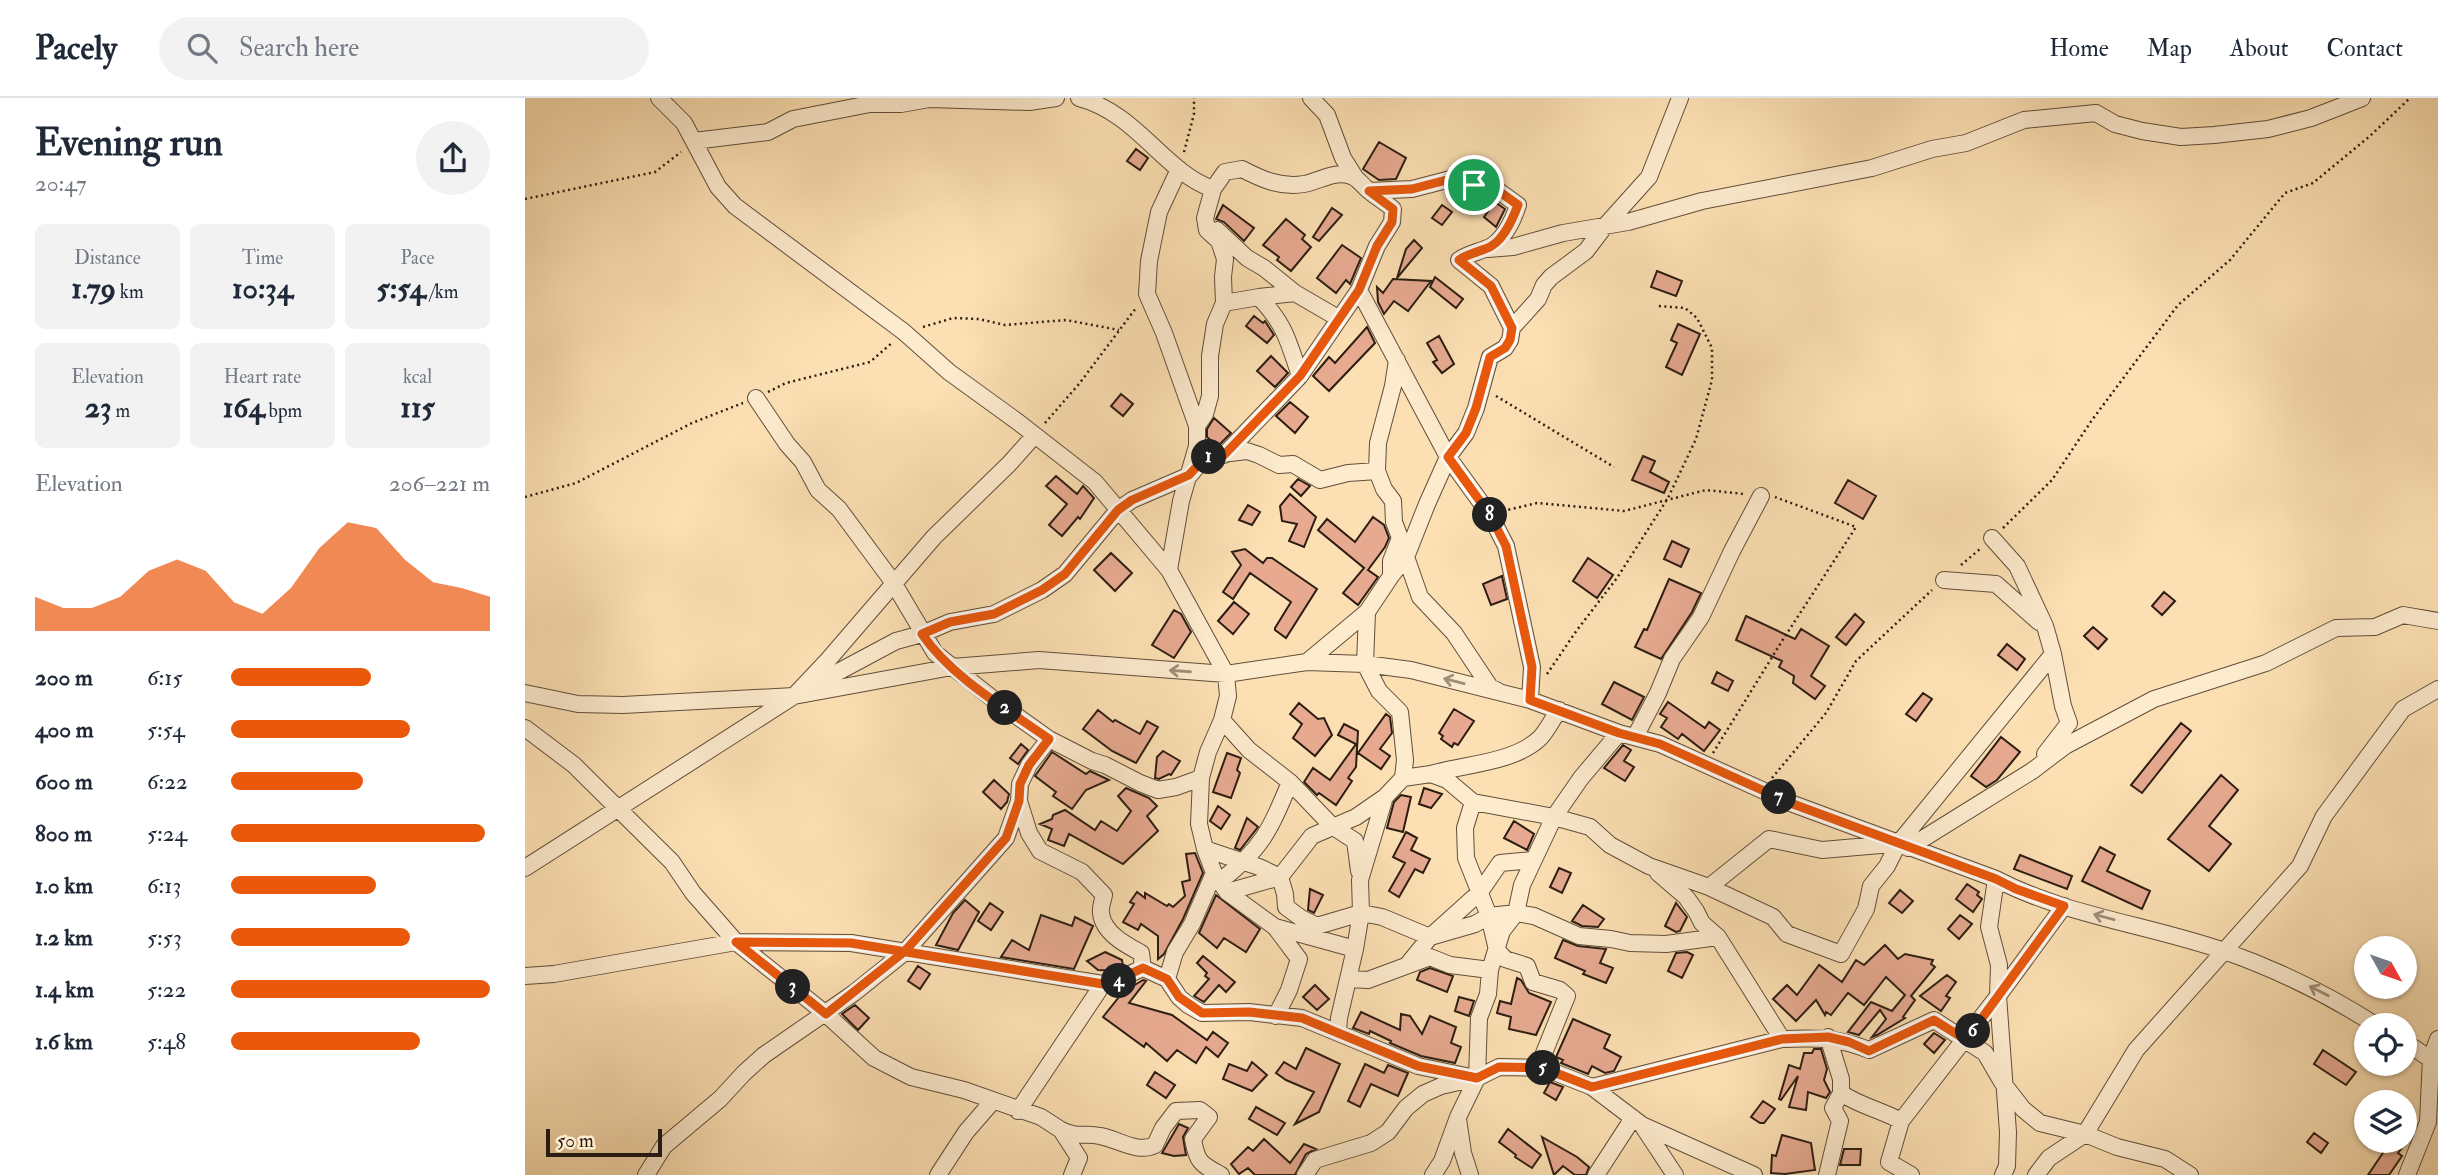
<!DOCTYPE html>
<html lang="en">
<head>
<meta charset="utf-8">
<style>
  :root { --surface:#fff; --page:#f2f2f3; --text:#1f2937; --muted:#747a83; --line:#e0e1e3; --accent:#ea580c }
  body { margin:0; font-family:"IM FELL Double Pica",serif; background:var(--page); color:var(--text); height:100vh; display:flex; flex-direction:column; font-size:26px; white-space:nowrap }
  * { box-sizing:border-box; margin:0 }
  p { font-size:23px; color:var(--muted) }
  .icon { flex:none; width:38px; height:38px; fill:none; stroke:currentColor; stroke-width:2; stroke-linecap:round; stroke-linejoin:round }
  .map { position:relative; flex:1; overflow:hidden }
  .panel { display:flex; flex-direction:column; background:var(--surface); width:525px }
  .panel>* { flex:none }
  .needle { width:46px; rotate:130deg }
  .controls { position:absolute; left:1829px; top:838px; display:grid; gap:14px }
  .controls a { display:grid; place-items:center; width:63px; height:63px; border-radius:50%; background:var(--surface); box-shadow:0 2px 5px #0004; font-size:35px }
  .scale { position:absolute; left:21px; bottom:18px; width:116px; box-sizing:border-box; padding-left:7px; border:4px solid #2c1d12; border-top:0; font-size:19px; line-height:24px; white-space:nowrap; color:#2c1d12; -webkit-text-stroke:5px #fdebce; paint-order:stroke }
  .pin { position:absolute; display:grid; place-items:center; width:60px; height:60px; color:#fff; margin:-30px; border:4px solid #fff; border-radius:50%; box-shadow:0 2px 7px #0007 }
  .km { position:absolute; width:35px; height:35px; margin:-18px; border-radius:50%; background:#222; color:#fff; font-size:19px; line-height:35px; text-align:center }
  .round { display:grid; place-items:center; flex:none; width:74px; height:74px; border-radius:37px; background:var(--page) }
  .overview { display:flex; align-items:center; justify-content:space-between; height:119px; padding:0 35px }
  h1 { font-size:38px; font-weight:700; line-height:52px }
  .metrics { display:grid; grid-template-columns:repeat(3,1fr); gap:10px; height:119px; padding:7px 35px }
  .metrics div { display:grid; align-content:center; border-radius:10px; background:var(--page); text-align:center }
  .metrics b { font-size:30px; font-weight:700 }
  .metrics small { font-size:19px; font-weight:400 }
  .metrics p { font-size:19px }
  .chart { height:196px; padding:14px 35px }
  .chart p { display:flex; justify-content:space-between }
  .chart svg { width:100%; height:126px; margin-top:7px; fill:var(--accent); opacity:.7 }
  ul { padding:0 35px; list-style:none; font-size:23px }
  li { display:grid; grid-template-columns:112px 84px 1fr; align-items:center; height:52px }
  li i { height:18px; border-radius:9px; background:var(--accent) }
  header { display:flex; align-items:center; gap:42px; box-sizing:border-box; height:98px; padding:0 35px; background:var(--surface); border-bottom:2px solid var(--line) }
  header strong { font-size:33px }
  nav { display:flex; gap:38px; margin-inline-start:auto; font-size:24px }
  .search { width:490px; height:63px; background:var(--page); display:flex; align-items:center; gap:18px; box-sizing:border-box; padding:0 24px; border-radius:38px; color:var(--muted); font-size:26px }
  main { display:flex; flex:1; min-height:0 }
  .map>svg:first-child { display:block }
  .building { fill:#e7aa91; stroke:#2c1d12; stroke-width:2 }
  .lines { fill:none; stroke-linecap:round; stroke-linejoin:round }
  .street-casing { stroke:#604e3a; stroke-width:18 }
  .path { stroke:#2c1d12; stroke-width:2.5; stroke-dasharray:2 3.5; stroke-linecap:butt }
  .street { stroke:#fdebce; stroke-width:16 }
  .oneway { stroke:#9f8e79 }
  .route-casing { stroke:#fff; stroke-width:14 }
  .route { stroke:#ea580c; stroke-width:9 }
</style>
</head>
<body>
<header>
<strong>Pacely</strong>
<div class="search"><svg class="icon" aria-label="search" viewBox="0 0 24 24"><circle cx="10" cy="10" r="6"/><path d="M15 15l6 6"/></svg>Search here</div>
<nav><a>Home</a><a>Map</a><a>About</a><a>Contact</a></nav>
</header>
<main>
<section class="panel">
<div class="overview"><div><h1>Evening run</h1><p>20:47</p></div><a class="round"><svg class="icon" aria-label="share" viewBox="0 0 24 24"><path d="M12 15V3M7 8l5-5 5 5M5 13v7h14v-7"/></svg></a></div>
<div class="metrics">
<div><p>Distance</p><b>1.79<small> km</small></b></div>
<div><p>Time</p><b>10:34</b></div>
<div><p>Pace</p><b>5:54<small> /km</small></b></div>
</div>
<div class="metrics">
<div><p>Elevation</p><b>23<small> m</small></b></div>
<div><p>Heart rate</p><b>164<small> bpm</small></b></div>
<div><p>kcal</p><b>115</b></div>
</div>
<div class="chart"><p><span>Elevation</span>206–221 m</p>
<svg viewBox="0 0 160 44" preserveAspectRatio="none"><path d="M0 44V32L10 36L20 36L30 32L40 23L50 19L60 23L70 34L80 38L90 29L100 15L110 6L120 8L130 19L140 27L150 29L160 32V44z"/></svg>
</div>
<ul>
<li><b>200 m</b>6:15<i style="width:54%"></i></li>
<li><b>400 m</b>5:54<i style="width:69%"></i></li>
<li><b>600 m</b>6:22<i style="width:51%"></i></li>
<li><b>800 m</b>5:24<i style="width:98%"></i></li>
<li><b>1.0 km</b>6:13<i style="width:56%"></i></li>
<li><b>1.2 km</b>5:53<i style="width:69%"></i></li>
<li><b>1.4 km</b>5:22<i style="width:100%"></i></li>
<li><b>1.6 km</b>5:48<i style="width:73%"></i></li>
</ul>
</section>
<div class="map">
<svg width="1913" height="1077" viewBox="0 0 1913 1077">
  <rect width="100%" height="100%" fill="#fce0b3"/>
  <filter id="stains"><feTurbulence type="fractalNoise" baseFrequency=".00286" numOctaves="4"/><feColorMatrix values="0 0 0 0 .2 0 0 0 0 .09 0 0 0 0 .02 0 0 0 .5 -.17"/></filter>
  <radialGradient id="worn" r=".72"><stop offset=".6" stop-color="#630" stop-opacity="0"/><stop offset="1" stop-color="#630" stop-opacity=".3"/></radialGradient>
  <path class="building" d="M854 44 881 60 871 81 854 82 838 71Z
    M611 51 623 60 615 72 602 63Z
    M970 104 980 111 971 129 959 119Z
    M698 107 729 130 719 143 699 124 691 121Z
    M917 107 927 114 917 127 907 120Z
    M807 110 817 117 794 143 788 139Z
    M761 121 780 137 777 141 786 149 766 173 752 162 754 159 738 147Z
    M889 142 897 150 872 180 881 151Z
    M817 147 836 160 825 186 821 182 811 195 792 180Z
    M1132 173 1157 183 1151 198 1126 189Z
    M910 179 938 201 931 210 905 189Z
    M868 181 906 183 883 213 869 203 859 216 853 204 852 189 858 195Z
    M729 218 738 225 740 223 749 237 742 245 721 228Z
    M1153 226 1175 236 1157 277 1141 269 1152 245 1146 242Z
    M842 229 850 245 804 293 788 278 804 259 810 265Z
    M914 238 929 266 917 275 908 264 912 262 902 245Z
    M746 258 763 275 750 289 732 273Z
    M596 296 608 306 598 318 586 308Z
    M765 304 783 319 770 335 751 318Z
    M689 320 706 335 695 346H690L682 339V331Z
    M1118 358 1130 363 1125 374 1144 384 1139 395 1107 382Z
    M531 378 552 396 558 388 569 400 555 421 553 419 537 438 524 427 542 406 521 388Z
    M773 381 785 388 776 398 766 389Z
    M1323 382 1351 398 1338 421 1310 405Z
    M765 396 791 419 779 449 764 443 772 426 757 423 755 408Z
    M723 407 735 414 727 427 714 422Z
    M848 419 859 427 864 440 860 449 843 472 853 479 833 507 818 495 839 470 793 432 802 421 830 444Z
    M1147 443 1164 451 1156 469 1139 461Z
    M720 451 738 465 742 460H747L792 491 761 540 750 532V530L766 504 725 475 708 501 698 494 716 467 707 454Z
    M586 455 607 475 590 493 569 472Z
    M1063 460 1088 477 1072 500 1048 483Z
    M977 478 982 501 966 507 958 486Z
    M1144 481 1176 495 1167 514 1136 561 1110 549 1119 531 1122 532Z
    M1639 494 1650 503 1637 517 1627 508Z
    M709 504 724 516 708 536 693 523Z
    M649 512 656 516 666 534 649 560 627 547Z
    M1330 516 1339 524 1321 547 1311 539Z
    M1221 518 1270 541 1276 531 1304 548 1286 578 1300 588 1290 601 1268 585 1269 578 1254 569 1257 563 1211 542Z
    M1568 529 1582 541 1573 551 1559 538Z
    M1482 546 1500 561 1492 572 1473 557Z
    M1192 574 1208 583 1203 593 1187 585Z
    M1089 584 1119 599 1107 622 1077 606Z
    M1398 595 1407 601 1391 623 1381 616Z
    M1143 604 1180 630 1184 624 1195 632 1179 653 1157 636 1153 641 1136 629 1142 620 1135 616Z
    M774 605 793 621 799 620 807 637 790 658 768 640 777 626 765 616Z
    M929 611 949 623 933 647 929 645 927 649 916 641 918 638 914 635Z
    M573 612 588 624 590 622 615 636 622 623 633 629 611 665 587 653 558 631Z
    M861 616 865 619 867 635 855 651 865 658 856 671 833 655Z
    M1656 625 1666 633 1617 695 1606 687Z
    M819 626 833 633 831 669 823 680 827 683 811 707 794 695 792 697 779 684 788 670 805 682 831 646 813 637Z
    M1476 639 1495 654 1472 682 1461 689 1446 678Z
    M496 646 503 652 493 666 485 660Z
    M1098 647 1106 652 1099 663 1109 669 1100 683 1079 670Z
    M638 653 655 663 646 677 644 676 634 681 630 680 632 659Z
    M527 654 561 676 565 673 584 682 561 692 547 711 528 698 531 694 510 678Z
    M702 655 716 660 712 672 715 675 706 700 688 694Z
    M1696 677 1713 692 1684 728 1706 746 1684 773 1643 741Z
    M469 682 484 696 482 704 476 711 458 694Z
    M601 690 624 700 632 708 622 718 633 733 598 766 544 736 539 748 523 742 527 731 515 726 527 721 528 717 540 712 570 732 576 723 592 733 606 713 593 698Z
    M899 690 917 696 906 710 894 706Z
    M876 697 886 699 878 734 862 730 869 704Z
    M693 708 705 717 696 731 685 723Z
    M722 720 733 729 715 752 710 750Z
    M989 723 1009 736 1002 752 979 740Z
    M881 734 892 740 886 752 905 761 898 775 890 771 874 799 864 793 880 765 868 759Z
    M1575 749 1590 757 1582 773 1625 793 1617 811 1557 783Z
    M670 755 678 775 658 821 639 856 633 861V838L616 826 613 832 598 824 609 806 605 804 612 794 620 800V795L642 808 644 806 648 809 660 798 657 784 665 782 661 756Z
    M1495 757 1547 778 1542 791 1489 771Z
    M1034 770 1046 775 1037 795 1025 789Z
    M1442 786 1454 794 1452 797 1457 801 1448 814 1431 801Z
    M785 791 798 797 789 815 783 812Z
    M1375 792 1388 803 1377 815 1364 805Z
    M691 797 735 831 721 854 699 840 692 850 674 835Z
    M440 802 454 814 433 852 411 847 428 815Z
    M465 805 478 814 466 832 453 823Z
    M1151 805 1162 819 1155 833 1151 834 1140 828Z
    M1058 807 1079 821 1073 829 1057 828 1047 823Z
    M516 817 547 828 550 819 568 828 549 871 476 859 487 842 504 852Z
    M1435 817 1447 826 1434 841 1423 831Z
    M1038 842 1053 848 1081 851 1075 865 1088 870 1081 885 1058 876 1060 873 1030 860Z
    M1360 847 1373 861 1380 856 1408 862 1406 866 1410 869 1386 898 1390 902 1378 919 1380 920 1352 937 1347 939 1361 921 1355 912 1334 937 1323 934 1346 904 1367 913 1380 897 1361 879 1339 907 1323 895 1306 917 1301 914 1300 917 1291 902 1271 923 1248 901 1262 887 1272 897 1294 867 1317 884 1331 862 1339 867Z
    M580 854 597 862 598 869 594 873 573 872 562 863Z
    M1162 854 1168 857 1157 880 1143 873 1151 855Z
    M678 858 710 884 701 894 694 887 679 904 669 898 684 881 680 878 682 875 672 865Z
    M393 868 405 876 395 891 383 883Z
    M905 870 928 878 922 894 892 882 895 874Z
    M1422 877 1431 884 1421 898 1425 900 1416 913 1395 898Z
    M992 880 996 882 1004 895 1026 904 1011 937 984 931 986 919 972 915 975 903 986 906Z
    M618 882 621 883 604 905 647 917 682 942 688 934 703 945 693 959 681 949 671 965 652 952 642 963 621 945 619 949 578 919 598 894Z
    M790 887 804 901 792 912 778 899Z
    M934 899 949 903 944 918 930 913Z
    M330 907 344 920 333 932 317 916Z
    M836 914 875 932 876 916 885 918 897 936 905 918 931 929 926 945 936 949 930 965 896 958 865 945 866 943 845 933 844 936 828 930Z
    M1048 921 1085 937 1079 950 1096 959 1089 973 1080 975 1067 968 1063 976 1036 965 1038 962 1031 959Z
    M1409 935 1420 942 1409 955 1399 946Z
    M781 950 815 966 794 1014 770 1026 789 994 761 982 751 975 759 964 771 971Z
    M1289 951H1296L1302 971 1299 982 1305 994 1301 1000 1283 994 1281 1012 1264 1009 1273 978 1256 1002 1254 1001 1264 967 1275 971 1279 955H1287Z
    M1798 952 1831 974 1821 987 1789 966Z
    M727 964 742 977 727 993 698 981 704 966 722 973Z
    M840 966 859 975 863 967 883 975 873 998 846 986 835 1009 823 1003Z
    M630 974 650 987 641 1000 622 987Z
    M1025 984 1038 989 1031 1002 1019 995Z
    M1238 1003 1250 1011 1239 1025H1235L1226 1019Z
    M731 1009 760 1025 752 1037 724 1021Z
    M654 1026 663 1030 658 1039 661 1057 649 1058 637 1055Z
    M983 1031 1016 1057 1007 1070 990 1059 991 1057 974 1044Z
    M1789 1035 1803 1045 1796 1055 1782 1044Z
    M1257 1037 1286 1045 1290 1072 1260 1076 1246 1075 1247 1057 1251 1058Z
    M1017 1039 1052 1059 1064 1069 1061 1077H1050L1038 1068 1029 1077Z
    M739 1041 765 1065 779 1046 791 1051 781 1056 770 1077H730L723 1070 714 1076 706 1066 723 1049 728 1053Z
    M1866 1043H1882L1873 1055 1877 1058 1864 1077H1843Z
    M1319 1051H1336L1335 1067H1315Z"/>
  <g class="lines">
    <g class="street-casing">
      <path id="street" d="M134 0 159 25 193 89 210 108 379 234 424 274 493 324 570 384 644 472 701 576 703 598 697 622 683 654 676 680 674 726 680 751 689 775 702 794 750 829 830 851
        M554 0C612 15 639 74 688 91L700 74 717 71C736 81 756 90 779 86 795 83 809 72 826 78 833 80 837 87 843 92 851 99 860 104 868 111L867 124 852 148 834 192 775 278 699 357
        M786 0 802 17 818 60 830 79
        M169 43 243 34 268 21 345 6H376L404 1 504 4 531 0
        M692 132 722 160 739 170 770 195
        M963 151 988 149 1038 135 1103 124 1177 103 1347 70 1407 51 1441 45 1499 22 1571 15 1590 26 1617 33 1656 39 1689 37 1743 31 1786 20 1837 0
        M834 192 923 359 965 417 981 448 1007 569 1005 602
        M734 199 770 195 813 220
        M699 205 734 199C761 228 763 243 775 278
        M987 230 1013 201 1019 187 1026 179 1061 153 1080 128 1124 79 1155 0
        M231 300 262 346 278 364 293 392 314 411 368 484 410 555 472 604 524 641
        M672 328 680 316 685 298V258L690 226 699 205 698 179 700 161 694 143 682 132 680 120 688 91
        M1467 440 1492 468 1520 528 1528 556 1538 608 1544 625 1520 656
        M881 459 895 499 929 535 965 589 973 593
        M644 472 656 403 672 348V328L639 235 622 196 624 163 634 114 654 71
        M866 478V463L875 440 869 424 868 403 859 391 852 373 853 345 868 288 872 262
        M1419 482 1471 486 1514 524
        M782 564 842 514 866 478 881 459 902 406 923 359 941 335 951 310 965 259 980 250 985 242 987 230 966 188 934 162C943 156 950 155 960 151 977 146 988 123 993 107L968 89 949 87 937 78 887 91 844 93
        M283 590 371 543 397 536 425 524 469 516 517 492 540 476 593 412 607 402 665 377 676 364 688 357 722 353 734 357 754 367 768 366 795 382 823 375 852 373
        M0 595 53 606 98 607 269 598 427 569 514 562 701 576 782 564 840 566 886 572 1005 602 1094 635 1135 646 1268 706 1471 781C1542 818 1624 827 1699 853 1753 872 1804 897 1852 928
        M697 622 724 652 765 684 807 728 830 743 834 773
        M0 630 49 667 147 764 168 795 211 844 301 916 349 960 386 979 439 992 516 1019 536 1032 554 1060 547 1077
        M1110 639 1133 595 1147 561 1176 519 1207 453 1236 398
        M906 676C940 666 989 665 1015 640 1022 633 1028 620 1034 612
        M878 680 906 676 922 682 948 704 1029 719 1065 729 1085 747 1124 768 1184 789 1248 819 1262 836 1316 856 1341 811 1346 788 1362 768 1373 746 1528 556
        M494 703 504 735 515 753 557 774 579 797C578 802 575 810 576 815 578 835 601 847 616 855L618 870
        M948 704 940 730 941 760 964 818 972 852 980 861 1002 868 1008 884 1035 892 1042 898 1013 970
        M1383 750 1507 673 1540 648 1629 601 1741 565 1811 530 1850 529 1878 517 1913 523
        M680 751 734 769 755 779 760 796 761 809 776 820 792 828 836 815 857 819 905 839 950 826 964 818 991 815 1009 818 1054 838 1086 841 1105 845 1141 846 1193 839
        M0 770 269 598 303 562 409 439 484 366 509 338
        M1133 775 1161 799 1171 813 1177 825 1193 839 1257 941C1291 940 1312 939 1344 952L1409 922 1460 955 1477 984 1498 1011 1515 1025 1560 1036 1592 1049 1640 1061 1665 1077
        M695 783C737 751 745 732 765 684
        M1184 789 1244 741 1297 752 1367 746
        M702 794 755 779 787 738 831 719 860 699
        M750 829 774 861 764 892 751 918
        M883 866 905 839 955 794 975 765 1008 762
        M0 878 29 876 211 844 326 845 578 886 599 883 607 875 618 870 642 881 650 854 667 826 689 775
        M642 881 654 899 663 907 677 915 724 914 777 920 893 968 946 979
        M823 881 843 882 905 859 925 867 965 872
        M813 935 814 920 830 851 836 815 835 782 860 699 878 680 880 662 875 614 854 593 840 566 842 514
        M1303 939 1316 981V995C1335 1008 1356 1012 1376 1023
        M1880 944 1913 966
        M1067 989 1257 941
        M493 1013 578 886
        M933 1021 938 1055 945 1077
        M1117 1027 1229 1077
        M536 1032C555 1041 558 1034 575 1038 593 1041 612 1056 630 1047L638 1030 651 1013 675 1012 684 1019 668 1041C672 1065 676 1066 696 1077
        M121 1077 139 1048 195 1001 219 975 239 957 329 895 380 854 481 740 494 703 495 686 504 667 524 641 567 663 580 667 615 685 633 692 651 689 676 680
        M413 1077 441 1034 467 1004
        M780 1077 790 1062 846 1045 863 1034 881 1010 898 996 916 988 952 980 974 969 1019 970 1067 989 1117 1027 1150 1077
        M908 1077 917 1063 933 1019 952 980 954 920 963 896 965 872 977 833 991 815 997 787 1029 719 1056 680 1094 635
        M1071 1077 1108 1020
        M1302 1077 1315 1023 1308 1010 1316 995
        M1386 1077 1364 1064 1376 1023 1473 898 1474 867 1464 829 1471 781
        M1478 1077 1482 1068 1483 1034 1473 898 1539 808
        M1511 1077 1524 1060 1560 1036 1611 952 1775 768 1799 718 1878 611 1913 591
        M1882 1077 1903 1024 1906 960 1913 941"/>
    </g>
    <path class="path" d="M659 54 669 16V0
      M0 101 130 74 156 54
      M398 229 428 220 454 221 480 227 541 222 594 232
      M243 294 261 285 345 264 368 244
      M971 298 1089 369
      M520 325 554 286 611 210
      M0 399 51 385 167 325 218 305
      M978 413 1012 405 1099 413 1181 392 1219 396
      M1478 430 1527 382 1567 322 1653 207 1705 162 1760 95 1788 85 1845 38 1885 0
      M1436 467 1455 451
      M1022 576 1052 532 1092 480 1143 400 1171 341 1187 282V250L1172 220 1160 210 1133 208
      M1188 655 1257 543 1331 429 1250 399
      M1247 680 1301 615 1331 563 1407 492"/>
    <use href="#street" class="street"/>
  </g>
  <defs><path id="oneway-shaft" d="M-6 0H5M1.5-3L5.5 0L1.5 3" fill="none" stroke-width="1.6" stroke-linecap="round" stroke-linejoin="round" transform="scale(1.75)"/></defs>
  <g class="oneway">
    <use href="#oneway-shaft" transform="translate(655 573) rotate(-176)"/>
    <use href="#oneway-shaft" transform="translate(929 583) rotate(-166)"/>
    <use href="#oneway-shaft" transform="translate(1579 819) rotate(-165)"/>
    <use href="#oneway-shaft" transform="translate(1794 893) rotate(-153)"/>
  </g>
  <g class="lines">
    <g class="route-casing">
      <path id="route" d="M949 87 937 78 887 91 844 93 868 111 867 124 852 148 834 192 775 278 699 357 688 358 676 364 664 377 607 402 593 412 540 476 517 492 469 516 425 524 397 536C426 579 482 611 524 641L504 667 495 686 494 703 481 740 380 853 301 916 211 844 326 845 578 886 599 883 607 875 618 870 642 881 654 899 677 915 724 914 777 920 893 968 952 980 974 969 1018 970 1067 989 1257 941 1303 939 1324 944 1344 953 1409 922 1441 942 1539 808 1491 791 1471 781 1268 706 1135 646 1094 635 1005 602 1007 569 981 448 965 417 923 359 941 335 951 310 965 259 980 250 985 242 987 230 966 188 934 162C943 156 950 155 960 151 977 146 987 123 993 107L968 89 949 87"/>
    </g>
    <use href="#route" class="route"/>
  </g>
  <rect width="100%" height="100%" filter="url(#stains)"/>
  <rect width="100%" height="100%" fill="url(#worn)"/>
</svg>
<div class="controls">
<a><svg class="needle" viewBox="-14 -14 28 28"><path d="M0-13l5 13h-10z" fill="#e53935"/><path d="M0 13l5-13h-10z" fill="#747a83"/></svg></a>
<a><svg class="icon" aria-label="locate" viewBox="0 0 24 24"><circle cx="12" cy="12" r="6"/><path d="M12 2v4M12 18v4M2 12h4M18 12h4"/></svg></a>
<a><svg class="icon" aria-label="layers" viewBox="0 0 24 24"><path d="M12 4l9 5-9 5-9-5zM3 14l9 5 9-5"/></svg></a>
</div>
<div class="scale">50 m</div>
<div class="pin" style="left:949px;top:87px;background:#1e9e55"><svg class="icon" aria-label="arrive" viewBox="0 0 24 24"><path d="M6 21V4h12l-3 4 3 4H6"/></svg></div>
<b class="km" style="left:684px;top:359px">1</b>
<b class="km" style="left:480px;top:610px">2</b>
<b class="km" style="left:268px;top:889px">3</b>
<b class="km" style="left:594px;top:883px">4</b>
<b class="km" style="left:1018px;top:970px">5</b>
<b class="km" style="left:1448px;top:933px">6</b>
<b class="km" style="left:1254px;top:699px">7</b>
<b class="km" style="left:965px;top:417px">8</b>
</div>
</main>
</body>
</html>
